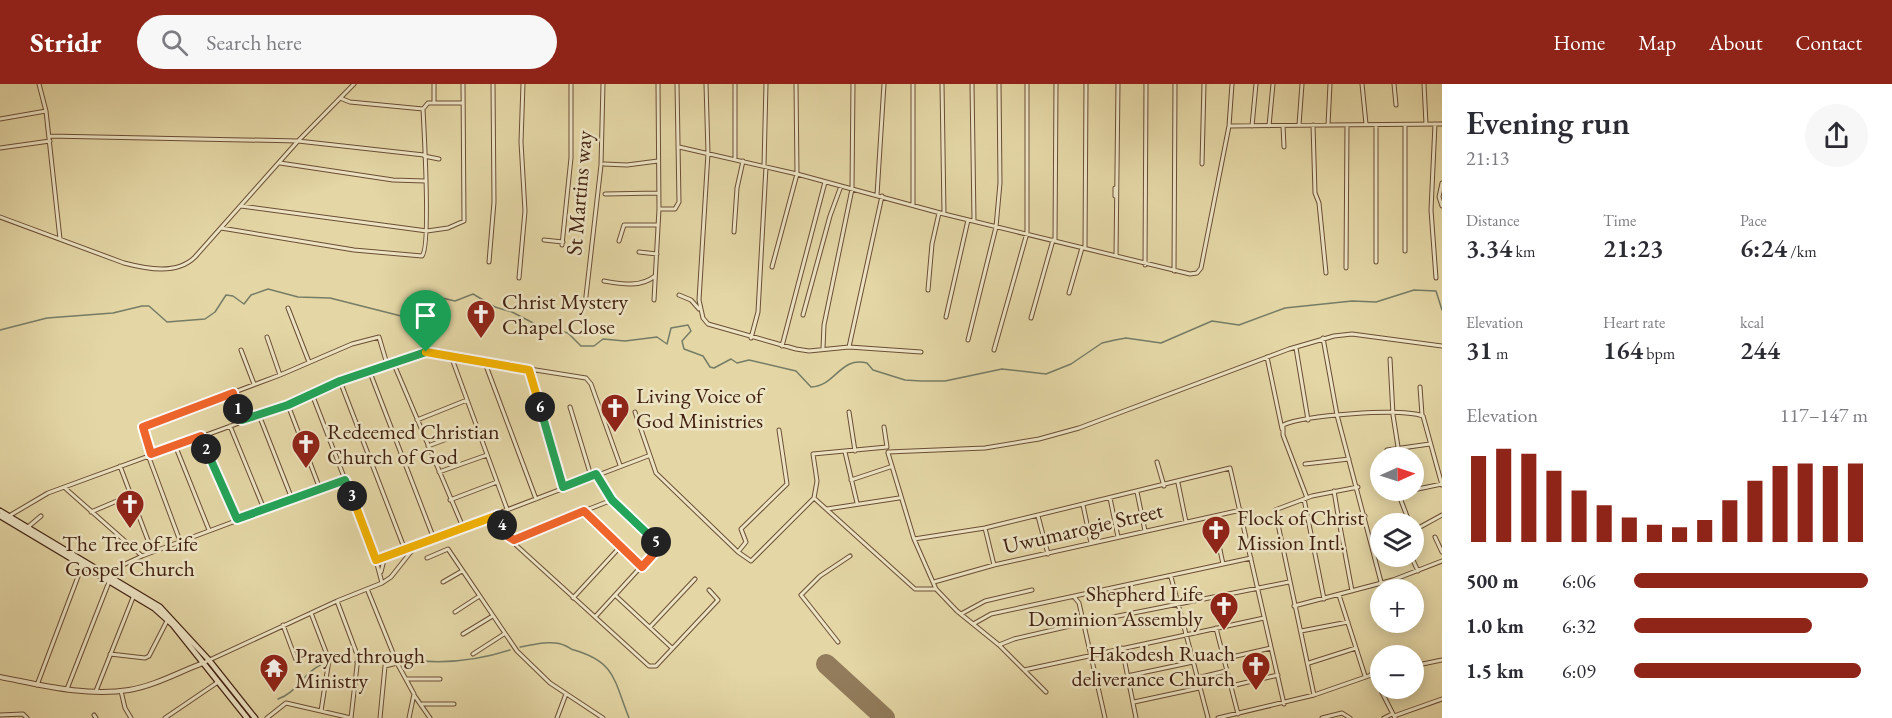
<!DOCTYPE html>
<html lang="en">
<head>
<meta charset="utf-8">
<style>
  :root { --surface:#fff; --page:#f7f7f7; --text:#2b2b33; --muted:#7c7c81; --accent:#8f2418 }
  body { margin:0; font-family:"EB Garamond",serif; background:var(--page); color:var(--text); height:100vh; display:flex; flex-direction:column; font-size:22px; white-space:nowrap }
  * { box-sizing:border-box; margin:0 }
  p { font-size:20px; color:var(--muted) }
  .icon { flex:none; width:33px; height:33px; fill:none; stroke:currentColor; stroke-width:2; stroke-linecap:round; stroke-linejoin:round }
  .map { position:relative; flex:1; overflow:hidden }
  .details { display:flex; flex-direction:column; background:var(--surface); width:450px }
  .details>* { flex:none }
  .needle { width:39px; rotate:87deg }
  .tools { position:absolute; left:1370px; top:363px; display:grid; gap:12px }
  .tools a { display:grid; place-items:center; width:54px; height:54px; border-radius:50%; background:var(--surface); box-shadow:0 3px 15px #0003; font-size:30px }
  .pin { position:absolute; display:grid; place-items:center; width:51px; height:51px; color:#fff; margin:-62px -26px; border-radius:50% 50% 50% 0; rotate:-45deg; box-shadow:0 0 6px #0007 }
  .pin .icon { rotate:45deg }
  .km { position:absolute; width:30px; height:30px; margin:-15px; border-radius:50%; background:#222; color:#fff; font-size:16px; line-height:30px; text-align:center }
  .round { display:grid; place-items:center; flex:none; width:63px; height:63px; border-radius:32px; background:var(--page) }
  .head { display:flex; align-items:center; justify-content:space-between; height:102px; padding:0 24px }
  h1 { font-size:33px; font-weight:600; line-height:45px }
  .figures { display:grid; grid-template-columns:repeat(3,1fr); gap:9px; height:102px; padding:6px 24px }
  .figures div { display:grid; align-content:center }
  .figures b { font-size:26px; font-weight:600 }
  .figures small { font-size:16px; font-weight:400 }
  .figures p { font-size:16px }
  .chart { height:168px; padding:12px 24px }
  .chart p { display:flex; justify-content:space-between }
  .chart svg { width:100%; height:108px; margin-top:6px; stroke:var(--accent); stroke-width:6 }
  ul { padding:0 24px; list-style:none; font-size:20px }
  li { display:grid; grid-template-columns:96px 72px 1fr; align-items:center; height:45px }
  li i { height:15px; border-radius:8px; background:var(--accent) }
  header { display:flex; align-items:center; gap:36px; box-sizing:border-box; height:84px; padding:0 30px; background:var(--accent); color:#fff }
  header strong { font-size:28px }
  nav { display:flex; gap:33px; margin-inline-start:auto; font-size:21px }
  .search { width:420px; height:54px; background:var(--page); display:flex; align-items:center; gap:15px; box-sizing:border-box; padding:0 21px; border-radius:33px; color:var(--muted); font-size:22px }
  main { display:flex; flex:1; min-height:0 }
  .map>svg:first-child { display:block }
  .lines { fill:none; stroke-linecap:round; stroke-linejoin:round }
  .stream { stroke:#757d67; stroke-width:1.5 }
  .runway { stroke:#927c5b; stroke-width:20 }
  .minor-casing { stroke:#6a4e36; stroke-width:5 }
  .tertiary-casing { stroke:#6a4e36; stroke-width:6 }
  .secondary-casing { stroke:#412111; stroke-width:7 }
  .minor { stroke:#ede4c4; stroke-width:3 }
  .tertiary { stroke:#ede4c4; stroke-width:4 }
  .secondary { stroke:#ede4c4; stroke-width:4.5 }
  .split-1-casing { stroke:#fff; stroke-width:12 }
  .split-2-casing { stroke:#fff; stroke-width:12 }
  .split-3-casing { stroke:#fff; stroke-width:12 }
  .split-4-casing { stroke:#fff; stroke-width:12 }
  .split-5-casing { stroke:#fff; stroke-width:12 }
  .split-6-casing { stroke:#fff; stroke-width:12 }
  .split-7-casing { stroke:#fff; stroke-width:12 }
  .split-1 { stroke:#22a559; stroke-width:8 }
  .split-2 { stroke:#f0652b; stroke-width:8 }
  .split-3 { stroke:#22a559; stroke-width:8 }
  .split-4 { stroke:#f5b400; stroke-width:8 }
  .split-5 { stroke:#f0652b; stroke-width:8 }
  .split-6 { stroke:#22a559; stroke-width:8 }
  .split-7 { stroke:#f5b400; stroke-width:8 }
  .labels { text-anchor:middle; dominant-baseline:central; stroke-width:5; stroke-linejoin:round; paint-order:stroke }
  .street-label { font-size:22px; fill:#412111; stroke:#ede4c4 }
  .poi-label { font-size:22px; fill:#412111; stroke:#ede4c4; text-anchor:start }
</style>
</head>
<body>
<header>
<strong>Stridr</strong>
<div class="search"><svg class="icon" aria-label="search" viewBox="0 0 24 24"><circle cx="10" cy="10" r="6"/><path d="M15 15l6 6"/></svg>Search here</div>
<nav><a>Home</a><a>Map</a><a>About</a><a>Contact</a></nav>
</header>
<main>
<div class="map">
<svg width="1442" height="634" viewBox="0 0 1442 634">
  <rect width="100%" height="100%" fill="#e4d6a5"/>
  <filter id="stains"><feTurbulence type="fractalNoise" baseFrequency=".00333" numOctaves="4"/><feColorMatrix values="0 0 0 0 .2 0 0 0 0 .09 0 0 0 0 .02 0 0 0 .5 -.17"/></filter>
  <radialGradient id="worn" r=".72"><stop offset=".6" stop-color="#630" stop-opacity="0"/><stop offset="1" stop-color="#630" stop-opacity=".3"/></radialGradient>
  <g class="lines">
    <path class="stream" d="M0 246 47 234 113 229 142 222H149L167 238 205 235 215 228 226 211 233 212 244 220 251 211 268 205 298 213 330 214 405 233H411L417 226 429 231 435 229 438 218 442 214 455 217 473 210 495 223 512 228 539 242 568 249 581 262H594L603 255 625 257 657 253 667 260 671 244 688 241 691 247 682 257 684 265 703 272 710 283 714 284 731 275 737 279 749 276 796 287 811 303C836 302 840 272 867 279L873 286 905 296 921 297H945L1002 285 1046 290 1071 280 1102 259 1115 256 1126 254 1161 259 1212 237 1239 241 1285 224 1352 217 1376 218 1414 206 1436 207 1442 226
      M520 563C533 561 553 555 566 562 569 563 571 566 574 566 616 578 614 597 629 634
      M398 574C436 581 473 578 510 566
      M331 578H355
      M359 578 391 573
      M278 615C299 608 305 584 327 579"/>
    <path class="runway" d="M826 580 885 634"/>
    <g class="minor-casing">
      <path id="minor" d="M39 0 46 27 60 155
        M434 0V19
        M706 0 708 69 699 216 703 234 708 240 796 265 809 267 849 263 921 268
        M942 0 944 130
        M972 0 974 137
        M1362 0 1366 40
        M1394 0 1396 21
        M1424 0 1426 40
        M340 14 350 18 423 25
        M0 35 46 27
        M1435 40 1431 126 1436 194
        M1299 41 1302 0
        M1313 41 1315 109 1319 119 1326 189
        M1328 41 1330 0
        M1229 42 1442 40
        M1252 42 1256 0
        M1269 42 1273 0
        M1283 42 1284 63
        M1376 42V178
        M49 52 298 57 424 71
        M679 63 797 90 944 130 1190 190 1197 189 1201 184 1229 42 1232 0
        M0 64 50 57
        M424 72 439 75
        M735 75V0
        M280 79 393 96 425 97
        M604 80 627 81 658 77
        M1202 80 1204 0
        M764 82 766 0
        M1442 99 1439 113 1442 122
        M605 110 659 109
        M877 111 884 0
        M1115 112V104
        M913 121V0
        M241 122 427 147 448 144 464 137 463 0
        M659 125H675L679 118 677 0
        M0 133 124 179C147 185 177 191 195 173L298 57 354 0
        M221 144 354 166 422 172C431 163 424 46 423 25L428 19H463
        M734 148 737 104 743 77
        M544 156 563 158
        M619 157 624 141H658
        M1055 157 1056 0
        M562 161 571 74V0
        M1085 164 1086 0
        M1405 167V42
        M639 168 657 170
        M1116 172 1118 0
        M489 178 494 118 493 0
        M1145 181 1146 0
        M772 183 797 90 796 0
        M1346 184 1347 41
        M1174 187 1175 0
        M519 194 525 127 521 58 523 0
        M604 197C621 200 640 204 655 192
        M928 206 932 160 939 129
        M1069 209 1082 164
        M679 211 691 216 699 225
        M654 216 659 125 658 0
        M585 221 601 81 603 0
        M288 224 309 278
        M803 231 830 132 841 102
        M946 233 968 136
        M1031 234 1053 156
        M267 253 280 291
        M751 254 758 228 766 83
        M1323 254 1337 331 1381 498
        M968 256 996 143 1000 99 999 0
        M782 262 825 98
        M849 263 882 112
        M823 264 824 241 852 105 853 0
        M1296 264 1308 336
        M241 266 254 300
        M994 266 1027 149V0
        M451 272 507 425
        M1267 273 1282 345
        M1390 275 1393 331 1398 363
        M393 278 463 443
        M485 279 536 415
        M369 286 434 455
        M529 286 563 402
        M340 297 405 466
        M1420 303 1422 331
        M233 309 242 336
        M312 310 376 476 382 499
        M288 321 320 405
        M570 323 591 392
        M635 328 656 389 738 468 751 477 814 414 817 397 813 370 887 363
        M849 328 855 367
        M259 331 292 415
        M417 336 467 316
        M230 342 264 425
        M884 343 887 363
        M201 352 237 434
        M175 361 209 446
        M428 362 476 344
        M845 368 857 419
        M888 368 985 364 1039 355 1079 344 1289 265 1334 252 1352 250 1442 262
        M888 369 914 455 936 505 957 527 999 561 1046 608
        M151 370 143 347 144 342 280 291 352 260 379 253 387 280
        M148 371 180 457
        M1389 374 1387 366 1430 360
        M1157 378 1164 402
        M1305 380 1349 375
        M120 382 152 467
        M439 388 487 371
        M851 396 890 383
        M1178 399 1186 438
        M65 404 142 472
        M1397 406 1410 440
        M1413 406 1442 400
        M1334 407 1339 437
        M1137 408 1145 447
        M1398 409 1409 406
        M814 414 915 505H936
        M1110 414 1118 453
        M1307 414 1283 351V341C1305 331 1400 324 1423 332L1442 401
        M1304 415 1324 515
        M450 416 497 398
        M1083 421 1091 459
        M827 425 899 414
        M584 427 612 416
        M91 428 131 411
        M498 431 509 454 517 462 649 582H656L718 516 709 506
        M9 432 48 409 288 321 340 297 422 268 586 294 591 300 620 381
        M1038 432 1048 470
        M1213 433 1223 480
        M28 443 41 432
        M985 444 994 481
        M1413 447 1442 431
        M1435 453 1442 468
        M914 455 985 444 1230 384 1284 620
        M514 456 584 427 642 483
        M1374 466 1380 464
        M738 468 746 458 741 445 787 400 779 346
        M1411 472 1418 487
        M427 474 448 465 517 567 550 599 603 634
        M376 476 648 372
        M381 488 384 476
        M112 493 123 481 142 472 345 396
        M1171 493 1208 634
        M443 498 462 487
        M934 498 994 481 1241 426
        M368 507 397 579 414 610 409 634
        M1352 507 1339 437 1365 432
        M1339 511 1365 592
        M616 512 672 564
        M573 514 620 463
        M1075 514 1079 519 1105 634
        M337 517 358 573 351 634
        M1294 522 1393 496 1442 477
        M455 528 478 513
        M311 529 329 576 321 627
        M961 530 985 517 1032 506
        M595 533 659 463 612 416 596 390
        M975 539 991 530 1251 474
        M283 541 296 576
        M650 543 695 495
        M1216 544 1238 630
        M1301 547 1348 538
        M463 550 491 533
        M838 558 801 511 820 492 850 472
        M999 561 1014 555 1083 539 1289 498
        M1122 564 1136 634
        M110 570 145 574 149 572 167 537
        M473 570 504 550
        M1223 575 1271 564
        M203 579 337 517 382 499 391 493 414 464
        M1309 579 1356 564
        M1413 582 1442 576
        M1024 586 1264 534
        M1372 589 1395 634
        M1127 592 1193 578
        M1197 594 1226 587
        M406 595H440
        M37 601 82 482
        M1231 602 1278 591
        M67 605 109 498
        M96 607 134 511
        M121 607 125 624 131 634
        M414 611 430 634
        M1314 611 1275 426 1312 412 1358 403
        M1134 618 1199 604
        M422 620H454
        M0 631 23 630 27 634
        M94 631 96 634
        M1394 632 1442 615
        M165 634 218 598
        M267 634 286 619 351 634
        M380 634 385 582 397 579
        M557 634 566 610
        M1218 634 1314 611 1380 588
        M1322 634 1342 629 1350 634
        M1384 634 1392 630"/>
    </g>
    <g class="tertiary-casing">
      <path id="tertiary" d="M0 593C41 601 87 613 129 606 154 602 179 588 203 579"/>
    </g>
    <g class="secondary-casing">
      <path id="secondary" d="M0 427 160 523 208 575 255 634
        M0 432 154 524 173 541 247 634"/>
    </g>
    <use href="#minor" class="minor"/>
    <use href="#tertiary" class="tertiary"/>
    <use href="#secondary" class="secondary"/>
  </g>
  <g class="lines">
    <g class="split-1-casing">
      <path id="split-1" d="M238 325 242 336 288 321 340 297 426 268"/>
    </g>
    <g class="split-2-casing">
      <path id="split-2" d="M206 365 201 352 151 370 143 343 233 309 238 325"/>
    </g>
    <g class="split-3-casing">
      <path id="split-3" d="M206 365 237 435 345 396 352 412"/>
    </g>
    <g class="split-4-casing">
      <path id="split-4" d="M352 412 376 476 498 431 502 441"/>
    </g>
    <g class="split-5-casing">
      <path id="split-5" d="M502 441 509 453 514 456 584 427 642 483 659 464 656 458"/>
    </g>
    <g class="split-6-casing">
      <path id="split-6" d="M540 323 563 403 596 390 612 416 656 458"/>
    </g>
    <g class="split-7-casing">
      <path id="split-7" d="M426 268 529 286 540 323"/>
    </g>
    <use href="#split-1" class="split-1"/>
    <use href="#split-2" class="split-2"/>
    <use href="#split-3" class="split-3"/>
    <use href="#split-4" class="split-4"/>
    <use href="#split-5" class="split-5"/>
    <use href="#split-6" class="split-6"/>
    <use href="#split-7" class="split-7"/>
  </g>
  <defs>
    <g id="church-pin" transform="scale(1.5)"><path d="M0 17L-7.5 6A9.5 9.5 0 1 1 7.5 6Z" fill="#8f2418" stroke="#ede4c4"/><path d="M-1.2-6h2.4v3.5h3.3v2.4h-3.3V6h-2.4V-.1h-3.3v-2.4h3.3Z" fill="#fff"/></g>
    <g id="temple-pin" transform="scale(1.5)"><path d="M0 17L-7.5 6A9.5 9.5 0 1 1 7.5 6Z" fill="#8f2418" stroke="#ede4c4"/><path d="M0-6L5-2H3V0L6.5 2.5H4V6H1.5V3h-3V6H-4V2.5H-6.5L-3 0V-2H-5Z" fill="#fff"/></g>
  </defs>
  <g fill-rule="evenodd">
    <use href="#church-pin" x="481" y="230"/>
    <use href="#church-pin" x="615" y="324"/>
    <use href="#church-pin" x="306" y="360"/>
    <use href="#church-pin" x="130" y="420"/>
    <use href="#church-pin" x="1216" y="446"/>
    <use href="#church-pin" x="1224" y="522"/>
    <use href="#church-pin" x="1256" y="582"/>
    <use href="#temple-pin" x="274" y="584"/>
  </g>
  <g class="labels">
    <g class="street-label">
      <text transform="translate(579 109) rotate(-85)">St Martins way</text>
      <text transform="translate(1083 444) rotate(-13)">Uwumarogie Street</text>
    </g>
    <g class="poi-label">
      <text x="502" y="217">Christ Mystery<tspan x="502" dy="25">Chapel Close</tspan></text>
      <text x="636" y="311">Living Voice of<tspan x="636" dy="25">God Ministries</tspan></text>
      <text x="327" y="347">Redeemed Christian<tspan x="327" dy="25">Church of God</tspan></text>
      <text x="1237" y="433">Flock of Christ<tspan x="1237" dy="25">Mission Intl.</tspan></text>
      <text x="130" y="459" text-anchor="middle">The Tree of Life<tspan x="130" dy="25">Gospel Church</tspan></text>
      <text x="1203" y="509" text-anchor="end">Shepherd Life<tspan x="1203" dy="25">Dominion Assembly</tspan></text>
      <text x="1235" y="569" text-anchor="end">Hakodesh Ruach<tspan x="1235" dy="25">deliverance Church</tspan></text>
      <text x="295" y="571">Prayed through<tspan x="295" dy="25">Ministry</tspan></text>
    </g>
  </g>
  <rect width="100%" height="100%" filter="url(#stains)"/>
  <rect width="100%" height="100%" fill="url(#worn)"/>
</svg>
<div class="tools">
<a><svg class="needle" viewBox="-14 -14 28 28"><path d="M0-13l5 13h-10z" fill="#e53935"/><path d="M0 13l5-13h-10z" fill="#7c7c81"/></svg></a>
<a><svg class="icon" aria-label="layers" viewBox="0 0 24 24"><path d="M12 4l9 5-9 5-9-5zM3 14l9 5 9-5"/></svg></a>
<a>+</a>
<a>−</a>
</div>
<div class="pin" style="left:426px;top:268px;background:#1e9e55"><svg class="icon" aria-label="arrive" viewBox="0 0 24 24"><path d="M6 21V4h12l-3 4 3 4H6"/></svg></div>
<b class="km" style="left:238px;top:325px">1</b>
<b class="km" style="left:206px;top:365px">2</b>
<b class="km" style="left:352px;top:412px">3</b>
<b class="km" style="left:502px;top:441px">4</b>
<b class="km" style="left:656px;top:458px">5</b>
<b class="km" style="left:540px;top:323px">6</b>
</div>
<section class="details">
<div class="head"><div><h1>Evening run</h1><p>21:13</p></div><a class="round"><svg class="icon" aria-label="share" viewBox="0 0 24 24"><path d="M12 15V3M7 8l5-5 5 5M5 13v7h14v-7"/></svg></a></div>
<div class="figures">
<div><p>Distance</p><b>3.34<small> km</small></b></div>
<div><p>Time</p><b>21:23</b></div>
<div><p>Pace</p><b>6:24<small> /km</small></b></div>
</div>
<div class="figures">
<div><p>Elevation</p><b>31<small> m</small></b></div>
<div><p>Heart rate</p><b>164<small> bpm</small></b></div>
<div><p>kcal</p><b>244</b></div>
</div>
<div class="chart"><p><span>Elevation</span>117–147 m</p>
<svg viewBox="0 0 160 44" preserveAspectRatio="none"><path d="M5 44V9M15 44V6M25 44V8M35 44V15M45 44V23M55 44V29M65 44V34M75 44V37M85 44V38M95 44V35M105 44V27M115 44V19M125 44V13M135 44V12M145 44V13M155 44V12"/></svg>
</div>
<ul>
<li><b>500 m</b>6:06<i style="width:100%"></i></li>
<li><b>1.0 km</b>6:32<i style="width:76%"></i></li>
<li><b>1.5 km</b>6:09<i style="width:97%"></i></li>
</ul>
</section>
</main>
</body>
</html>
